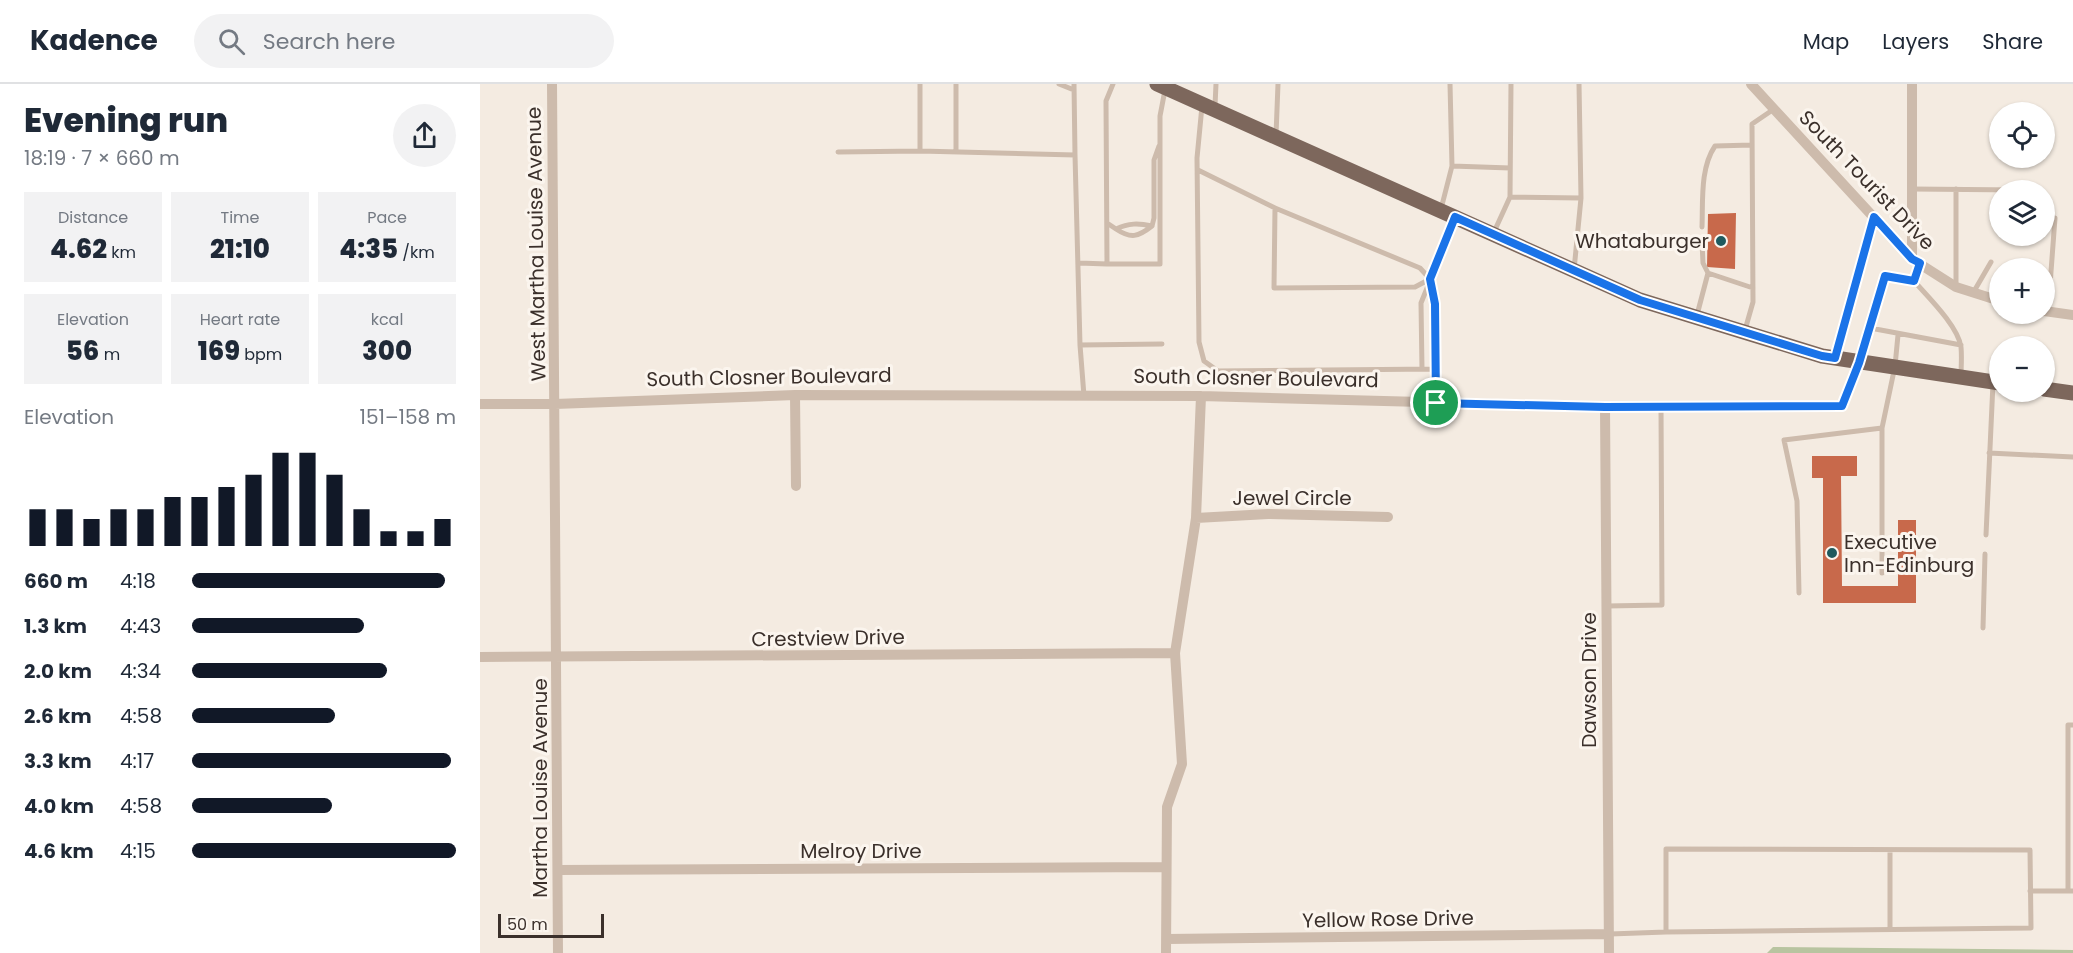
<!DOCTYPE html>
<html lang="en">
<head>
<meta charset="utf-8">
<style>
  :root { --surface:#fff; --page:#f2f2f3; --text:#1f2937; --muted:#747a83; --line:#e0e1e3; --accent:#111827 }
  body { margin:0; font-family:Poppins,sans-serif; background:var(--page); color:var(--text); height:100vh; display:flex; flex-direction:column; font-size:22px; white-space:nowrap }
  * { box-sizing:border-box; margin:0 }
  p { font-size:20px; color:var(--muted) }
  .icon { flex:none; width:33px; height:33px; fill:none; stroke:currentColor; stroke-width:2; stroke-linecap:round; stroke-linejoin:round }
  .map { position:relative; flex:1; overflow:hidden }
  .drawer { display:flex; flex-direction:column; background:var(--surface); width:480px }
  .drawer>* { flex:none }
  .controls { position:absolute; left:1509px; top:18px; display:grid; gap:12px }
  .controls a { display:grid; place-items:center; width:66px; height:66px; border-radius:50%; background:var(--surface); box-shadow:0 2px 4px #0004; font-size:30px }
  .scale { position:absolute; left:18px; bottom:15px; width:106px; box-sizing:border-box; padding-left:6px; border:3px solid #3b302b; border-top:0; font-size:16px; line-height:21px; white-space:nowrap; color:#3b302b; -webkit-text-stroke:4px #fbf5ee; paint-order:stroke }
  .pin { position:absolute; display:grid; place-items:center; width:51px; height:51px; color:#fff; margin:-26px; border:3px solid #fff; border-radius:50%; box-shadow:0 2px 6px #0007 }
  .round { display:grid; place-items:center; flex:none; width:63px; height:63px; border-radius:32px; background:var(--page) }
  .headline { display:flex; align-items:center; justify-content:space-between; height:102px; padding:0 24px }
  h1 { font-size:33px; font-weight:800; line-height:45px }
  .stats { display:grid; grid-template-columns:repeat(3,1fr); gap:9px; height:102px; padding:6px 24px }
  .stats div { display:grid; align-content:center; border-radius:0px; background:var(--page); text-align:center }
  .stats b { font-size:26px; font-weight:800 }
  .stats small { font-size:16px; font-weight:400 }
  .stats p { font-size:16px }
  .chart { height:168px; padding:12px 24px }
  .chart p { display:flex; justify-content:space-between }
  .chart svg { width:100%; height:108px; margin-top:6px; stroke:var(--accent); stroke-width:6 }
  ul { padding:0 24px; list-style:none; font-size:20px }
  li { display:grid; grid-template-columns:96px 72px 1fr; align-items:center; height:45px }
  li i { height:15px; border-radius:8px; background:var(--accent) }
  header { display:flex; align-items:center; gap:36px; box-sizing:border-box; height:84px; padding:0 30px; background:var(--surface); border-bottom:2px solid var(--line) }
  header strong { font-size:28px }
  nav { display:flex; gap:33px; margin-inline-start:auto; font-size:21px }
  .search { width:420px; height:54px; background:var(--page); display:flex; align-items:center; gap:15px; box-sizing:border-box; padding:0 21px; border-radius:33px; color:var(--muted); font-size:22px }
  main { display:flex; flex:1; min-height:0 }
  .map>svg:first-child { display:block }
  .green { fill:#b8c4a0 }
  .building { fill:#c8694b }
  .lines { fill:none; stroke-linecap:round; stroke-linejoin:round }
  .service { stroke:#cdbbac; stroke-width:5 }
  .minor { stroke:#cdbbac; stroke-width:10 }
  .primary { stroke:#7d675c; stroke-width:15 }
  .route-casing { stroke:#fff; stroke-width:12 }
  .route { stroke:#1a73e8; stroke-width:8 }
  .poi-dot { fill:#1f5a5e; stroke:#fbf5ee; stroke-width:2 }
  .labels { text-anchor:middle; dominant-baseline:central; stroke-width:6; stroke-linejoin:round; paint-order:stroke }
  .street-label { font-size:20px; fill:#3b302b; stroke:#fbf5ee }
  .poi-label { font-size:20px; fill:#3b302b; stroke:#fbf5ee; text-anchor:end }
</style>
</head>
<body>
<header>
<strong>Kadence</strong>
<div class="search"><svg class="icon" aria-label="search" viewBox="0 0 24 24"><circle cx="10" cy="10" r="6"/><path d="M15 15l6 6"/></svg>Search here</div>
<nav><a>Map</a><a>Layers</a><a>Share</a></nav>
</header>
<main>
<section class="drawer">
<div class="headline"><div><h1>Evening run</h1><p>18:19 · 7 × 660 m</p></div><a class="round"><svg class="icon" aria-label="share" viewBox="0 0 24 24"><path d="M12 15V3M7 8l5-5 5 5M5 13v7h14v-7"/></svg></a></div>
<div class="stats">
<div><p>Distance</p><b>4.62<small> km</small></b></div>
<div><p>Time</p><b>21:10</b></div>
<div><p>Pace</p><b>4:35<small> /km</small></b></div>
</div>
<div class="stats">
<div><p>Elevation</p><b>56<small> m</small></b></div>
<div><p>Heart rate</p><b>169<small> bpm</small></b></div>
<div><p>kcal</p><b>300</b></div>
</div>
<div class="chart"><p><span>Elevation</span>151–158 m</p>
<svg viewBox="0 0 160 44" preserveAspectRatio="none"><path d="M5 44V29M15 44V29M25 44V33M35 44V29M45 44V29M55 44V24M65 44V24M75 44V20M85 44V15M95 44V6M105 44V6M115 44V15M125 44V29M135 44V38M145 44V38M155 44V33"/></svg>
</div>
<ul>
<li><b>660 m</b>4:18<i style="width:96%"></i></li>
<li><b>1.3 km</b>4:43<i style="width:65%"></i></li>
<li><b>2.0 km</b>4:34<i style="width:74%"></i></li>
<li><b>2.6 km</b>4:58<i style="width:54%"></i></li>
<li><b>3.3 km</b>4:17<i style="width:98%"></i></li>
<li><b>4.0 km</b>4:58<i style="width:53%"></i></li>
<li><b>4.6 km</b>4:15<i style="width:100%"></i></li>
</ul>
</section>
<div class="map">
<svg width="1593" height="869" viewBox="0 0 1593 869">
  <rect width="100%" height="100%" fill="#f4ebe1"/>
  <path class="green" d="M1293 863 1593 866V869H1287Z"/>
  <path class="building" d="M1256 129 1255 185 1227 183 1228 130Z
    M1332 372H1377V392H1361L1362 502H1418V436H1436V519H1343V394H1332Z"/>
  <g class="lines">
    <path class="service" d="M440 0V67L595 71 594 0
      M579 0 594 6
      M633 0 626 17 627 180H680V32L685 6
      M1099 0 1101 114
      M722 22 717 74 719 258 724 277 738 287 956 285 955 220 950 195 940 184 795 124 794 204 935 203 950 195
      M735 22 736 0
      M796 51 798 0
      M358 68 440 67
      M476 68V0
      M595 71 600 261 604 312
      M972 82 1030 84
      M718 86 795 124
      M1432 105 1540 106
      M1030 113 1101 114 1094 186
      M961 125 972 82 970 0
      M627 139 636 145C649 139 658 139 672 142L674 134V76L679 62
      M1222 143C1223 117 1220 84 1235 62L1272 61
      M636 145C651 155 658 153 672 142
      M1014 148 1030 113 1031 0
      M1222 158 1223 179 1228 189 1273 204
      M599 179 627 180
      M1440 179 1434 197C1448 213 1478 242 1481 263 1482 273 1481 283 1481 292
      M1476 203V105
      M1493 209 1511 178
      M1568 228 1575 134
      M1217 231 1228 189
      M1390 244 1481 261
      M1265 246 1273 218 1272 40 1294 25
      M600 261 682 260
      M1355 273 1393 134
      M1381 275 1405 192 1434 197
      M942 285 941 219 975 135
      M956 285V319
      M1509 369 1593 373
      M1506 451 1513 299
      M1402 489V344L1415 282 1418 251
      M1319 509 1317 417 1304 356 1402 344
      M1127 522 1182 521 1181 323
      M1503 544 1505 470
      M1593 641H1588V807H1593
      M1410 766V845
      M1550 807H1588
      M1130 850 1186 848V765L1550 766 1551 844 1186 848"/>
    <path class="minor" d="M72 0 78 869
      M1271 0 1432 175 1476 203 1520 217
      M1432 0V175
      M1564 227 1593 231
      M315 311 316 402
      M0 320H75L315 311 721 312 1125 323 1362 322 1379 279
      M1125 323 1129 869
      M716 434 788 430 908 433
      M0 573 695 569
      M78 786 685 783
      M687 855 1129 850
      M686 869 687 723 702 680 695 569 716 434 721 312"/>
    <path class="primary" d="M677 0 1160 216 1342 272 1520 299
      M1564 305 1593 309"/>
  </g>
  <g class="lines">
    <g class="route-casing">
      <path id="route" d="M975 133 1160 216 1342 272 1355 274 1394 133 1432 175 1440 179 1434 197 1405 192 1379 279 1362 322 1125 323 956 319 955 220 950 195Z"/>
    </g>
    <use href="#route" class="route"/>
  </g>
  <g class="poi-dot">
    <circle cx="1241" cy="157" r="6"/>
    <circle cx="1352" cy="469" r="6"/>
  </g>
  <g class="labels">
    <g class="street-label">
      <text transform="translate(1387 96) rotate(46)">South Tourist Drive</text>
      <text transform="translate(56 160) rotate(-91)">West Martha Louise Avenue</text>
      <text transform="translate(289 293) rotate(-1)">South Closner Boulevard</text>
      <text transform="translate(776 294) rotate(1)">South Closner Boulevard</text>
      <text x="812" y="414">Jewel Circle</text>
      <text transform="translate(348 554) rotate(-1)">Crestview Drive</text>
      <text transform="translate(1109 596) rotate(-90)">Dawson Drive</text>
      <text transform="translate(60 704) rotate(-90)">Martha Louise Avenue</text>
      <text x="381" y="767">Melroy Drive</text>
      <text transform="translate(908 835) rotate(-1)">Yellow Rose Drive</text>
    </g>
    <g class="poi-label">
      <text x="1229" y="157">Whataburger</text>
      <text x="1364" y="458" text-anchor="start">Executive<tspan x="1364" dy="23">Inn-Edinburg</tspan></text>
    </g>
  </g>
</svg>
<div class="controls">
<a><svg class="icon" aria-label="locate" viewBox="0 0 24 24"><circle cx="12" cy="12" r="6"/><path d="M12 2v4M12 18v4M2 12h4M18 12h4"/></svg></a>
<a><svg class="icon" aria-label="layers" viewBox="0 0 24 24"><path d="M12 4l9 5-9 5-9-5zM3 14l9 5 9-5"/></svg></a>
<a>+</a>
<a>−</a>
</div>
<div class="scale">50 m</div>
<div class="pin" style="left:956px;top:319px;background:#1e9e55"><svg class="icon" aria-label="arrive" viewBox="0 0 24 24"><path d="M6 21V4h12l-3 4 3 4H6"/></svg></div>
</div>
</main>
</body>
</html>
